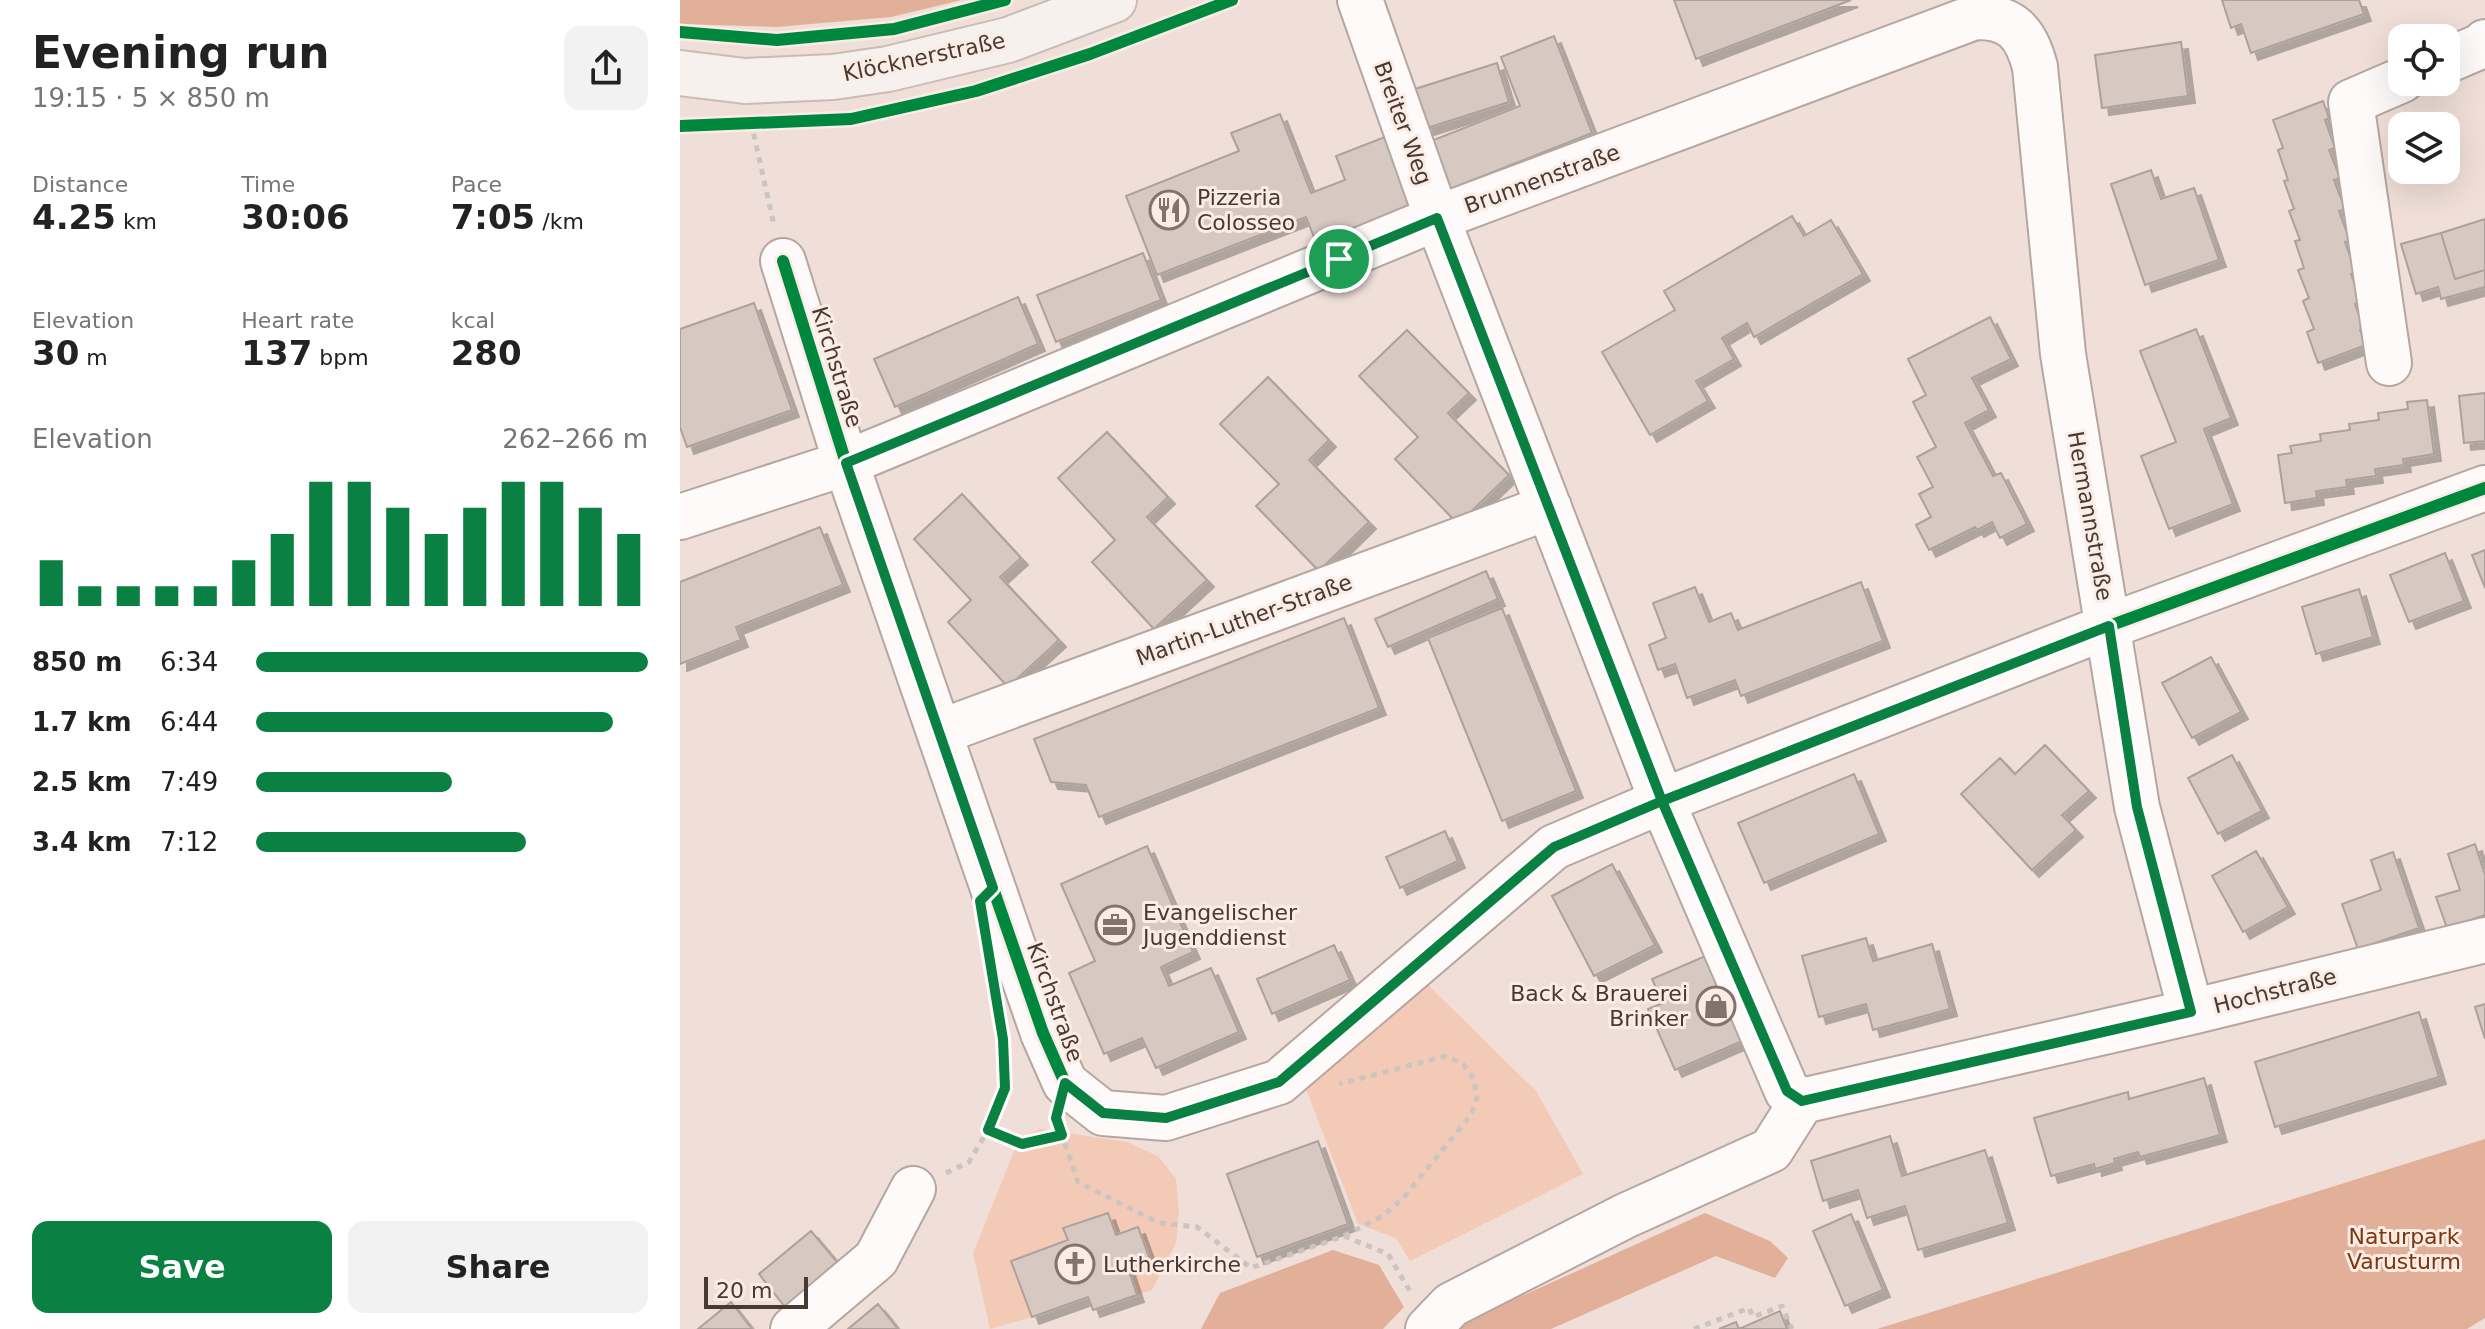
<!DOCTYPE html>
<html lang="en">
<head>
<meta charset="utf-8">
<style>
  :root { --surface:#fff; --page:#f2f2f2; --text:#222; --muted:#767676; --accent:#0b8043 }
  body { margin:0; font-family:"DejaVu Sans",sans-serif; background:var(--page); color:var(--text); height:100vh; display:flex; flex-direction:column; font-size:30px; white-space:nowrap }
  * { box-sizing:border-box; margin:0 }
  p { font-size:26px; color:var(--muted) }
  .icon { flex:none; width:44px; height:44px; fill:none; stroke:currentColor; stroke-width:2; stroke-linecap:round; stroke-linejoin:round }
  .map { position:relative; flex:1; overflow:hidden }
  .side { display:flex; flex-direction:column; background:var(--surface); width:680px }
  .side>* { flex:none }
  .controls { position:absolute; left:1708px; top:24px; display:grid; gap:16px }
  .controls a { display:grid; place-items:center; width:72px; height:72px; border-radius:16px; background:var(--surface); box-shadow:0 8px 32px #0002; font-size:40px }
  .scale { position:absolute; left:24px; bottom:20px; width:104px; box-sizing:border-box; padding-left:8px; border:4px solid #483932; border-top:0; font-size:22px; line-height:28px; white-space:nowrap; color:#483932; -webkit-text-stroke:6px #fbece5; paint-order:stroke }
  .pin { position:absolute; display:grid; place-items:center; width:68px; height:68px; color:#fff; margin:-34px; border:4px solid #fff; border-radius:50%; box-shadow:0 2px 8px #0007 }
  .round { display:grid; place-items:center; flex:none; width:84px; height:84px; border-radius:16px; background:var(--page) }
  .head { display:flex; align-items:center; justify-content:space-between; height:136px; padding:0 32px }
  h1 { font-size:44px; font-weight:700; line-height:60px }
  .metrics { display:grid; grid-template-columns:repeat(3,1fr); gap:12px; height:136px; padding:8px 32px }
  .metrics div { display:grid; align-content:center }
  .metrics b { font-size:34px; font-weight:700 }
  .metrics small { font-size:22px; font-weight:400 }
  .metrics p { font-size:22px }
  .chart { height:224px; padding:16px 32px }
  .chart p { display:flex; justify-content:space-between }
  .chart svg { width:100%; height:144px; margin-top:8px; stroke:var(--accent); stroke-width:6 }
  .action { display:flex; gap:16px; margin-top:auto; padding:16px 32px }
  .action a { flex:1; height:92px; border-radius:16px; background:var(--accent); color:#fff; font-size:32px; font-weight:700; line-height:92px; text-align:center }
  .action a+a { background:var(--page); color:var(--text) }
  ul { padding:0 32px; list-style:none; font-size:26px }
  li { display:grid; grid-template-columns:128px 96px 1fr; align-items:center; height:60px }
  li i { height:20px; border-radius:10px; background:var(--accent) }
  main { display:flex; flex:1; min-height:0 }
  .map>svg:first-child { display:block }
  .green { fill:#f3cab6 }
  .forest { fill:#e2af98 }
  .building { fill:#d7c8c2; stroke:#aea09a; stroke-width:2; filter:url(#shadow) }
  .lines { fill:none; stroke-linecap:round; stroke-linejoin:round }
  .minor-casing { stroke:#b5a7a0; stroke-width:48 }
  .major-casing { stroke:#cabbb5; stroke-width:48 }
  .path { stroke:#cac4c2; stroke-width:5; stroke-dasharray:6 6; stroke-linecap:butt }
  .minor { stroke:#fdfaf9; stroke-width:44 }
  .major { stroke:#f7f1ee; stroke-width:44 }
  .cycleway-casing { stroke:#fbece5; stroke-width:17 }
  .cycleway { stroke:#00873e; stroke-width:12 }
  .route-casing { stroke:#fff; stroke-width:16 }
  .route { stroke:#0b8043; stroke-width:10 }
  .labels { text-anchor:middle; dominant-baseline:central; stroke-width:6; stroke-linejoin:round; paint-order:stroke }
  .street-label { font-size:22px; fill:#483932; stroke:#fbece5 }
  .poi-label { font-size:22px; fill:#483932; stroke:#fbece5; text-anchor:start }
  .park-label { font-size:22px; fill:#7e360d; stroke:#fbece5 }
</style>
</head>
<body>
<main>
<section class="side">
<div class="head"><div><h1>Evening run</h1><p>19:15 · 5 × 850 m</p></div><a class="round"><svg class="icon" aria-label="share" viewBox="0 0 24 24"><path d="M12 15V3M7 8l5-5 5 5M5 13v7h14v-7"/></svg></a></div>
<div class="metrics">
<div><p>Distance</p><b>4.25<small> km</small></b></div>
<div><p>Time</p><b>30:06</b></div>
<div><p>Pace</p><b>7:05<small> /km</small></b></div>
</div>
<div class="metrics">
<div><p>Elevation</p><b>30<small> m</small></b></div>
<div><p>Heart rate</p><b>137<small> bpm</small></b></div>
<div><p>kcal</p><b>280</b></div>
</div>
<div class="chart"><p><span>Elevation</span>262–266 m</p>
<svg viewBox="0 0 160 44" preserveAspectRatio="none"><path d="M5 44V30M15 44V38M25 44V38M35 44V38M45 44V38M55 44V30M65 44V22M75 44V6M85 44V6M95 44V14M105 44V22M115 44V14M125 44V6M135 44V6M145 44V14M155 44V22"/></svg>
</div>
<ul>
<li><b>850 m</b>6:34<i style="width:100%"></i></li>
<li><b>1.7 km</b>6:44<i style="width:91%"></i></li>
<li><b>2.5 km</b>7:49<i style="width:50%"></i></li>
<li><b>3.4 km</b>7:12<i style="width:69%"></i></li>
</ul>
<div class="action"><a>Save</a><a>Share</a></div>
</section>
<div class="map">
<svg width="1805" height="1329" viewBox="0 0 1805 1329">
  <defs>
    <filter id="shadow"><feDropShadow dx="7" dy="7" stdDeviation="0" flood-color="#0004"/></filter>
  </defs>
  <rect width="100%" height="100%" fill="#f0dfd8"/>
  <path class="green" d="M747 984 856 1091 903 1174 730 1261 716 1238 678 1224 626 1089Z
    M360 1129 448 1142 479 1157 496 1179 499 1211 496 1243 472 1290 457 1295 428 1213 384 1228 388 1240 332 1260 352 1317 310 1329 293 1253 339 1139Z"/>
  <path class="forest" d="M0 0H282L211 17 97 27 0 24Z
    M1805 1139V1318L1787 1329H1197Z
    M1025 1213 1090 1241 1108 1258 1095 1278 1036 1256 871 1329H769Z
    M653 1250 699 1265 724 1307 703 1329H521L540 1293Z"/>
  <path class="building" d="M994 0H1171L1016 59Z
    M1542 0H1679L1684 14 1571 53 1561 24 1551 28Z
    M874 36 912 133 765 191 746 143 840 106 821 57Z
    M1501 42 1508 96 1422 108 1415 55Z
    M817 63 829 102 747 128 735 89Z
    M1643 101 1649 118 1645 120 1655 148 1649 150 1660 178 1654 180 1665 209 1659 211 1670 241 1665 242 1676 272 1671 274 1681 301 1675 304 1684 329 1680 330 1686 345 1638 363 1627 332 1634 329 1623 301 1629 298 1618 270 1624 268 1615 241 1620 240 1609 211 1614 209 1604 181 1608 180 1598 150 1603 148 1593 120Z
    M600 114 631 193 665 180 656 156 710 135 738 205 637 245 626 217 477 275 446 196 559 151 551 133Z
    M1471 170 1481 199 1514 188 1539 260 1465 285 1431 184Z
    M1112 216 1124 236 1151 220 1183 274 1074 337 1067 323 1042 338 1054 359 1016 381 1028 401 970 435 922 352 995 310 984 291Z
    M1805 219V270L1775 279 1761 233Z
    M1761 233 1775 279 1805 270V287L1761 299 1758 287 1736 294 1721 244Z
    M463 253 481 300 376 342 357 295Z
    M338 297 358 344 215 407 194 359Z
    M74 303 112 410 7 447 0 427V329Z
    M1310 317 1331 359 1292 378 1309 410 1285 423 1313 476 1321 473 1347 524 1320 538 1312 522 1297 530 1295 527 1249 550 1236 525 1251 517 1239 494 1253 487 1237 457 1256 447 1233 402 1246 395 1228 359Z
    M1516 329 1551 418 1524 429 1553 504 1489 529 1461 456 1496 442 1460 351Z
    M727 330 789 393 768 413 829 475 778 524 715 459 738 437 679 376Z
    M588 377 649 440 629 460 689 522 639 571 576 506 599 484 540 424Z
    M1805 393V441L1784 443 1779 396Z
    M1747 400 1754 454 1723 459 1724 465 1695 469 1696 476 1666 480 1667 487 1636 491 1637 498 1605 503 1598 455 1612 453 1610 446 1641 441 1640 434 1670 430 1669 424 1699 420 1698 413 1728 409 1727 402Z
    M427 432 488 497 467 517 527 580 474 629 412 562 435 540 378 478Z
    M282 494 341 558 320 577 379 640 328 687 268 622 291 600 234 539Z
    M140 527 163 585 56 627 61 640 0 664V582Z
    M1805 550V588L1792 555Z
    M1765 553 1784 601 1729 622 1710 575Z
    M806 571 818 599 708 647 695 619Z
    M1181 582 1203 641 1061 696 1055 680 1007 698 995 664 978 670 969 645 986 638 973 603 1015 587 1029 622 1051 613 1058 630Z
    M1679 589 1693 637 1636 654 1622 607Z
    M822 608 896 791 822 821 748 638Z
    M664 618 699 708 419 817 406 785 371 782 354 739Z
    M1531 657 1561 712 1512 738 1482 683Z
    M1365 745 1409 791 1382 815 1396 830 1352 870 1281 794 1320 758 1335 774Z
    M1552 755 1582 811 1538 834 1508 778Z
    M1174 774 1199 834 1084 883 1058 823Z
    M765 831 778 861 720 888 706 857Z
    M1795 844 1805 875V915L1767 928 1756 897 1780 890 1768 854Z
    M467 846 513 952 481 967 489 986 531 968 559 1032 476 1068 462 1038 424 1054 389 973 415 961 381 884Z
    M1576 851 1608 907 1563 932 1532 876Z
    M1713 852 1739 928 1678 949 1662 904 1701 890 1691 860Z
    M932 864 975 945 914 976 872 896Z
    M1186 938 1193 961 1252 944 1270 1009 1193 1030 1186 1004 1139 1017 1122 956Z
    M654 945 670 980 592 1014 577 979Z
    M1030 954 1067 1039 995 1070 968 1009 983 1003 972 979Z
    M1805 1004V1039L1795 1007Z
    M1739 1012 1759 1077 1595 1127 1575 1062Z
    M1524 1078 1540 1135 1460 1157 1458 1152 1434 1159 1435 1163 1415 1169 1414 1164 1371 1176 1354 1118 1448 1092 1449 1099Z
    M1210 1136 1222 1176 1305 1150 1328 1223 1238 1250 1225 1206 1187 1218 1178 1190 1143 1201 1131 1161Z
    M638 1141 668 1224 577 1257 547 1174Z
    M428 1213 436 1235 458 1227 470 1260 448 1268 457 1295 413 1310 408 1297 352 1317 331 1261 388 1240 383 1228Z
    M1171 1214 1203 1290 1165 1306 1133 1231Z
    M131 1231 158 1263 105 1307 79 1274Z
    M51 1302 72 1329H18Z
    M198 1304 218 1329H168Z
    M1100 1311 1107 1329H1039L1056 1322 1059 1329Z"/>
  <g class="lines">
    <g class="minor-casing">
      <path id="minor" d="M680 0 757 218 982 801 1107 1091 1122 1101 1511 1012 1805 940
        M1766 61 1801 46 1805 42
        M103 261 166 463 363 1033 385 1083 423 1113 486 1118 599 1082 874 847 982 801 1429 626 1805 488
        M1709 363 1671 102 1722 80
        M0 517 166 463 757 218 1295 17C1331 16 1346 32 1355 67L1383 354 1457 807 1511 1012
        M260 732 869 507
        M113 1329 196 1259 233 1189
        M748 1329 771 1305 945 1216 1091 1150 1122 1101"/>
    </g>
    <g class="major-casing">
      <path id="major" d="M0 73 65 81 153 77 208 69 328 40 434 0"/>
    </g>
    <path class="path" d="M71 122 94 225
      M308 1130 342 1144 382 1135
      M381 1132 398 1182 479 1223 517 1227 571 1268 664 1236 704 1215 724 1197 791 1115 797 1098 794 1079 783 1064 766 1056 659 1084
      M266 1173 289 1162 311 1125 325 1088 323 1046
      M664 1236 708 1254 730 1291
      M1014 1329 1069 1308 1073 1317 1102 1306 1112 1329"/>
    <use href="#minor" class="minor"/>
    <use href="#major" class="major"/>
    <g class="cycleway-casing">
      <path id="cycleway" d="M0 32 97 40 214 29 325 0
        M0 126 171 119 296 91 410 54 552 0
        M103 261 166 463 363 1033 385 1083 423 1113 486 1118 599 1082 874 847 982 801 1429 626 1805 488"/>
    </g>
    <use href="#cycleway" class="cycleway"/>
  </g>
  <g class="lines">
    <g class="route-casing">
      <path id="route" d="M659 259 166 463 313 888 300 901 323 1039 325 1088 308 1130 342 1144 382 1135 376 1118 385 1083 423 1113 486 1118 599 1082 874 847 982 801 1429 626 1457 807 1511 1012 1122 1101 1107 1091 982 801 757 218 659 259"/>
    </g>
    <use href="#route" class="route"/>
  </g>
  <defs>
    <g id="restaurant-ring" transform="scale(2)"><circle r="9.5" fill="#fbece5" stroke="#83736c" stroke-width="1.5"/><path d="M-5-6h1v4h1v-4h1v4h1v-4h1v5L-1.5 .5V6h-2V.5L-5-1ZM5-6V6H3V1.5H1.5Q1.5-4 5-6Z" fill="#83736c"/></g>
    <g id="office-ring" transform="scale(2)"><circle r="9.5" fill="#fbece5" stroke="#83736c" stroke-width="1.5"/><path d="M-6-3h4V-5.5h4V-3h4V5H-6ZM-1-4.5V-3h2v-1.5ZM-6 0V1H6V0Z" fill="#83736c"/></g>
    <g id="shop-ring" transform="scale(2)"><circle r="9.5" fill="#fbece5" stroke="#83736c" stroke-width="1.5"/><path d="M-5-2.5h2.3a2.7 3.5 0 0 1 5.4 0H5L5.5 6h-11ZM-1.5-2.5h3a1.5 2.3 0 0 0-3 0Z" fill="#83736c"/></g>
    <g id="church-ring" transform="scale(2)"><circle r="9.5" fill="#fbece5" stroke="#83736c" stroke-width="1.5"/><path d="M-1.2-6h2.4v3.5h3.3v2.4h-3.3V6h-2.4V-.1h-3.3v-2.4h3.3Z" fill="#83736c"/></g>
  </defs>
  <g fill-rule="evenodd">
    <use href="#restaurant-ring" x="489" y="210"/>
    <use href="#office-ring" x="435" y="925"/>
    <use href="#shop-ring" x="1036" y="1006"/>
    <use href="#church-ring" x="395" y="1264"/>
  </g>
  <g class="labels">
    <g class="street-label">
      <text transform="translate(244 57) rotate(-12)">Klöcknerstraße</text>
      <text transform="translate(723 123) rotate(70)">Breiter Weg</text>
      <text transform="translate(862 179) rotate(-20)">Brunnenstraße</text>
      <text transform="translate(157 367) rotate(73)">Kirchstraße</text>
      <text transform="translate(1410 516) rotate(80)">Hermannstraße</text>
      <text transform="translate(564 620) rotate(-20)">Martin-Luther-Straße</text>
      <text transform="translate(1595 991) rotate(-14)">Hochstraße</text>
      <text transform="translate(375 1002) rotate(70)">Kirchstraße</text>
    </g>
    <g class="poi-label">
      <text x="517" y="197">Pizzeria<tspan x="517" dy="25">Colosseo</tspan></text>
      <text x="463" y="912">Evangelischer<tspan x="463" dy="25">Jugenddienst</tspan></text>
      <text x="1008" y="993" text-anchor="end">Back &amp; Brauerei<tspan x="1008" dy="25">Brinker</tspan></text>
      <text x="423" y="1264">Lutherkirche</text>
    </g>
    <g class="park-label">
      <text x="1724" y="1236">Naturpark<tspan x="1724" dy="25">Varusturm</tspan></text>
    </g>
  </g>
</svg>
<div class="controls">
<a><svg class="icon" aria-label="locate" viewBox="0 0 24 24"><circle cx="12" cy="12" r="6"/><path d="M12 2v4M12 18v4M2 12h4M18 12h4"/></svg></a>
<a><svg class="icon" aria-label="layers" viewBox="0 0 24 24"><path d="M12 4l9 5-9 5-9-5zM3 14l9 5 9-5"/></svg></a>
</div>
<div class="scale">20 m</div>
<div class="pin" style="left:659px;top:259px;background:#1e9e55"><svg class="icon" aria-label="arrive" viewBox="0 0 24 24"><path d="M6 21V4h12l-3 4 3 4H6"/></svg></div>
</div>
</main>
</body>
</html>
